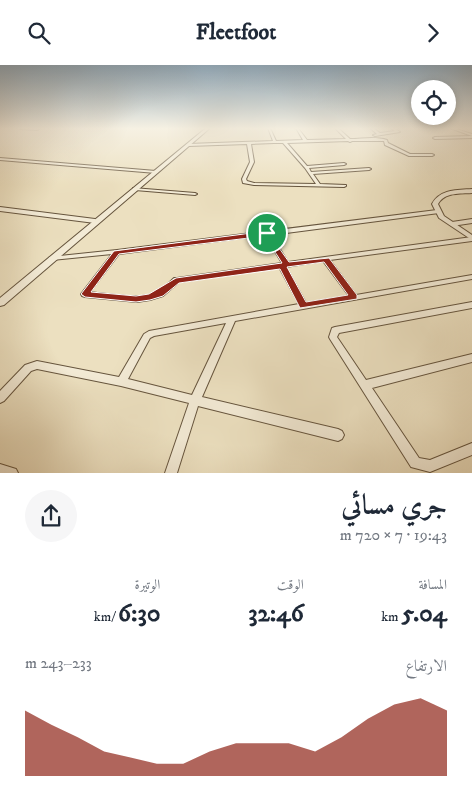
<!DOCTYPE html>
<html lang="ar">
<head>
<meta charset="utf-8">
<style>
  :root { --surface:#fff; --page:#f6f6f7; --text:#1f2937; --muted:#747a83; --accent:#8f2418 }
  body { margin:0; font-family:"IM FELL DW Pica",Amiri,serif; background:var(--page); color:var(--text); direction:rtl; height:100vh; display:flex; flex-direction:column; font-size:19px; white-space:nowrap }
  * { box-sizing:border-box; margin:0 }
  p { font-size:16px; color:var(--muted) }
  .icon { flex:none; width:28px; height:28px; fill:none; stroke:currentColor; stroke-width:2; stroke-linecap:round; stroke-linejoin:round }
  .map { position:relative; height:408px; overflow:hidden; direction:ltr }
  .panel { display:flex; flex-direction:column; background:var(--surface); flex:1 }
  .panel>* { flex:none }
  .tools { position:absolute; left:411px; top:15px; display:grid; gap:10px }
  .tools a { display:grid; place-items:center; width:45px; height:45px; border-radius:50%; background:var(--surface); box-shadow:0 2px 8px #0003; font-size:25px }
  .pin { position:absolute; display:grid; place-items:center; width:42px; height:42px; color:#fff; margin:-21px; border:2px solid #fff; border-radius:50%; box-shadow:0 1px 5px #0007 }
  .round { display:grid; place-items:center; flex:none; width:52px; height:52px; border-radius:26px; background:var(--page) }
  .overview { display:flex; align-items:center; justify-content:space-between; height:85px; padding:0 25px }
  h1 { font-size:28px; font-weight:700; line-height:38px }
  .stats { display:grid; grid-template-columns:repeat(3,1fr); gap:8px; height:85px; padding:5px 25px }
  .stats div { display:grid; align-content:center }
  .stats b { font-size:25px; font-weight:700 }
  .stats small { font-size:14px; font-weight:400 }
  .stats p { font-size:14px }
  .chart { height:140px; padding:10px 25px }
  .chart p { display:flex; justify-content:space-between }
  .chart svg { width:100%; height:90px; margin-top:5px; fill:var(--accent); opacity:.7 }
  header { display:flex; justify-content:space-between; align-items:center; height:65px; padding:0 25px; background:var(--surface); font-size:22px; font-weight:700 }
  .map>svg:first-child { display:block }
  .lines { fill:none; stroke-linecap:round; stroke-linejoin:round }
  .minor-casing { stroke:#66553e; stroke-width:2 }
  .tertiary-casing { stroke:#66553e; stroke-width:2 }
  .minor { fill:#f3ebd6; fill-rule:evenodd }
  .tertiary { fill:#f3ebd6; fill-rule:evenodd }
  .route { fill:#8f2418; stroke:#fff; fill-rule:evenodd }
</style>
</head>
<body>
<header><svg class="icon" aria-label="forward" viewBox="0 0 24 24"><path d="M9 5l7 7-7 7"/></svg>Fleetfoot<svg class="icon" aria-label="search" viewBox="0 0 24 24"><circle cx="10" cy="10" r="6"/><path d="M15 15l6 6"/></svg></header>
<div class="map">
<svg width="472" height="408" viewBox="0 0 472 408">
  <rect width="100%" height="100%" fill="#ece0c0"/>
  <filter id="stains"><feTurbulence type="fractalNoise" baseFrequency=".004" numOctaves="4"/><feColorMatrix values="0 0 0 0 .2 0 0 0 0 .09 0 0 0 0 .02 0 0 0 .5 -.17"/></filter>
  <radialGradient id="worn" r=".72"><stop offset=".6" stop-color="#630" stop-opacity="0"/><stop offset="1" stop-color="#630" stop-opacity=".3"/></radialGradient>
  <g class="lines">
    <g class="minor-casing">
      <path id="minor" d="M19 63H37L39 64 37 65 20 64Z
        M268 63H270L276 76 303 75 296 63H298L307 75 346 74 335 63H338L350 74C362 74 375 71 387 75L388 78 410 89H432L434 90 432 91H409L385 80 384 76H352L350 77 348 76 287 78 307 101 344 98 346 99 344 100 309 103 311 107 369 103 371 104 369 105 313 109 320 119 346 120V121L344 122 254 120 243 118 242 114 250 97 247 79 188 81 186 80 188 79 273 76ZM274 78H283L305 103 316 119 254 118 247 116 246 114 254 97 251 79Z
        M370 63H373L380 68 395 66 391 63H394L400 67 375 71 373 70 377 69Z
        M450 63H453L472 69V71Z
        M472 71V73L435 74 433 73 435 72Z
        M0 93 156 106 158 107 156 108 0 95Z
        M133 123 195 128 197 129 195 130 135 125 133 124Z
        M0 142 95 154 98 156 95 158 0 146Z
        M437 145 439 146V148L271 170 288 197 472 172V176L330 195 356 230 472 210V214L235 256 202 332 338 364 342 366 344 370 342 374 338 376 198 341 177 408H165L189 338 121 321 37 304 31 306 4 336 0 338V326L25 300 37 296 119 312 144 269 149 266 299 239 279 202 179 217 163 231 150 235 137 237 85 232 82 231 81 229 112 189 52 195 49 193 50 192 117 185ZM265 170 282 198 177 213H174C169 218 164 223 159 226 143 236 109 229 90 227L119 189ZM323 196 349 231 306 238 286 202ZM226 258 192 330 128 314 150 273 154 271Z
        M472 154V158L452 161 449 159 452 157Z
        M472 237V243L339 268 337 272 366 315 472 289V297L372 323 419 393 430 395 472 378V390L430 407 411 402 330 274 329 272 332 263 335 262Z
        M0 399 16 404 18 408H0Z"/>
    </g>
    <g class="tertiary-casing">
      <path id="tertiary" d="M206 63H210L4 240 0 241V233Z
        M472 124V128C460 129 445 127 438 139L444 151 472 170V175L439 153 432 139C440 124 457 125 472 124Z"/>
    </g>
    <use href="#minor" class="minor"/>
    <use href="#tertiary" class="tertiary"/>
  </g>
  <linearGradient id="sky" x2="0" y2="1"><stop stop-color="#91acc0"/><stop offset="0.53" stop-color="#f6f1e3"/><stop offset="1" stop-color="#f6f1e3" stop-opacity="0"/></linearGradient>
  <rect width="472" height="120" fill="url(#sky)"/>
  <path class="route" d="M267 166 289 197 329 193 357 230V234L300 243 280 204 179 218 163 231 150 235 136 237 85 232 81 229 114 186ZM265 171 282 198 176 213 149 229 136 231 91 227 119 189ZM324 197 348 230 306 237 287 202Z"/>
  <rect width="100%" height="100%" filter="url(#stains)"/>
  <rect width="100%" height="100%" fill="url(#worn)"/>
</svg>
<div class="tools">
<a><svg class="icon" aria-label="locate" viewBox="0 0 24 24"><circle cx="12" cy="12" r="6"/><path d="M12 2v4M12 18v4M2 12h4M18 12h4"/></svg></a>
</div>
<div class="pin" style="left:267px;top:168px;background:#1e9e55"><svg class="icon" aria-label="arrive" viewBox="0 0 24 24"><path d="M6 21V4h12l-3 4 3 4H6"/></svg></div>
</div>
<section class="panel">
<div class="overview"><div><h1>جري مسائي</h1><p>19:43 · 7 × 720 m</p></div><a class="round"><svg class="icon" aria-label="share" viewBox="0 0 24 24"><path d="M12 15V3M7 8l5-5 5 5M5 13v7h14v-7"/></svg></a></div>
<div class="stats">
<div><p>المسافة</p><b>5.04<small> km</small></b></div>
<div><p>الوقت</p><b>32:46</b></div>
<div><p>الوتيرة</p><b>6:30<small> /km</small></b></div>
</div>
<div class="chart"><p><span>الارتفاع</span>233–243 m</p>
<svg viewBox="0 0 160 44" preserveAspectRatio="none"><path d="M0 44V12L10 19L20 25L30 32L40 35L50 38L60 38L70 32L80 28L90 28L100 28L110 32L120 25L130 16L140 9L150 6L160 12V44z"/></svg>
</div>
</section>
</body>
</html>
